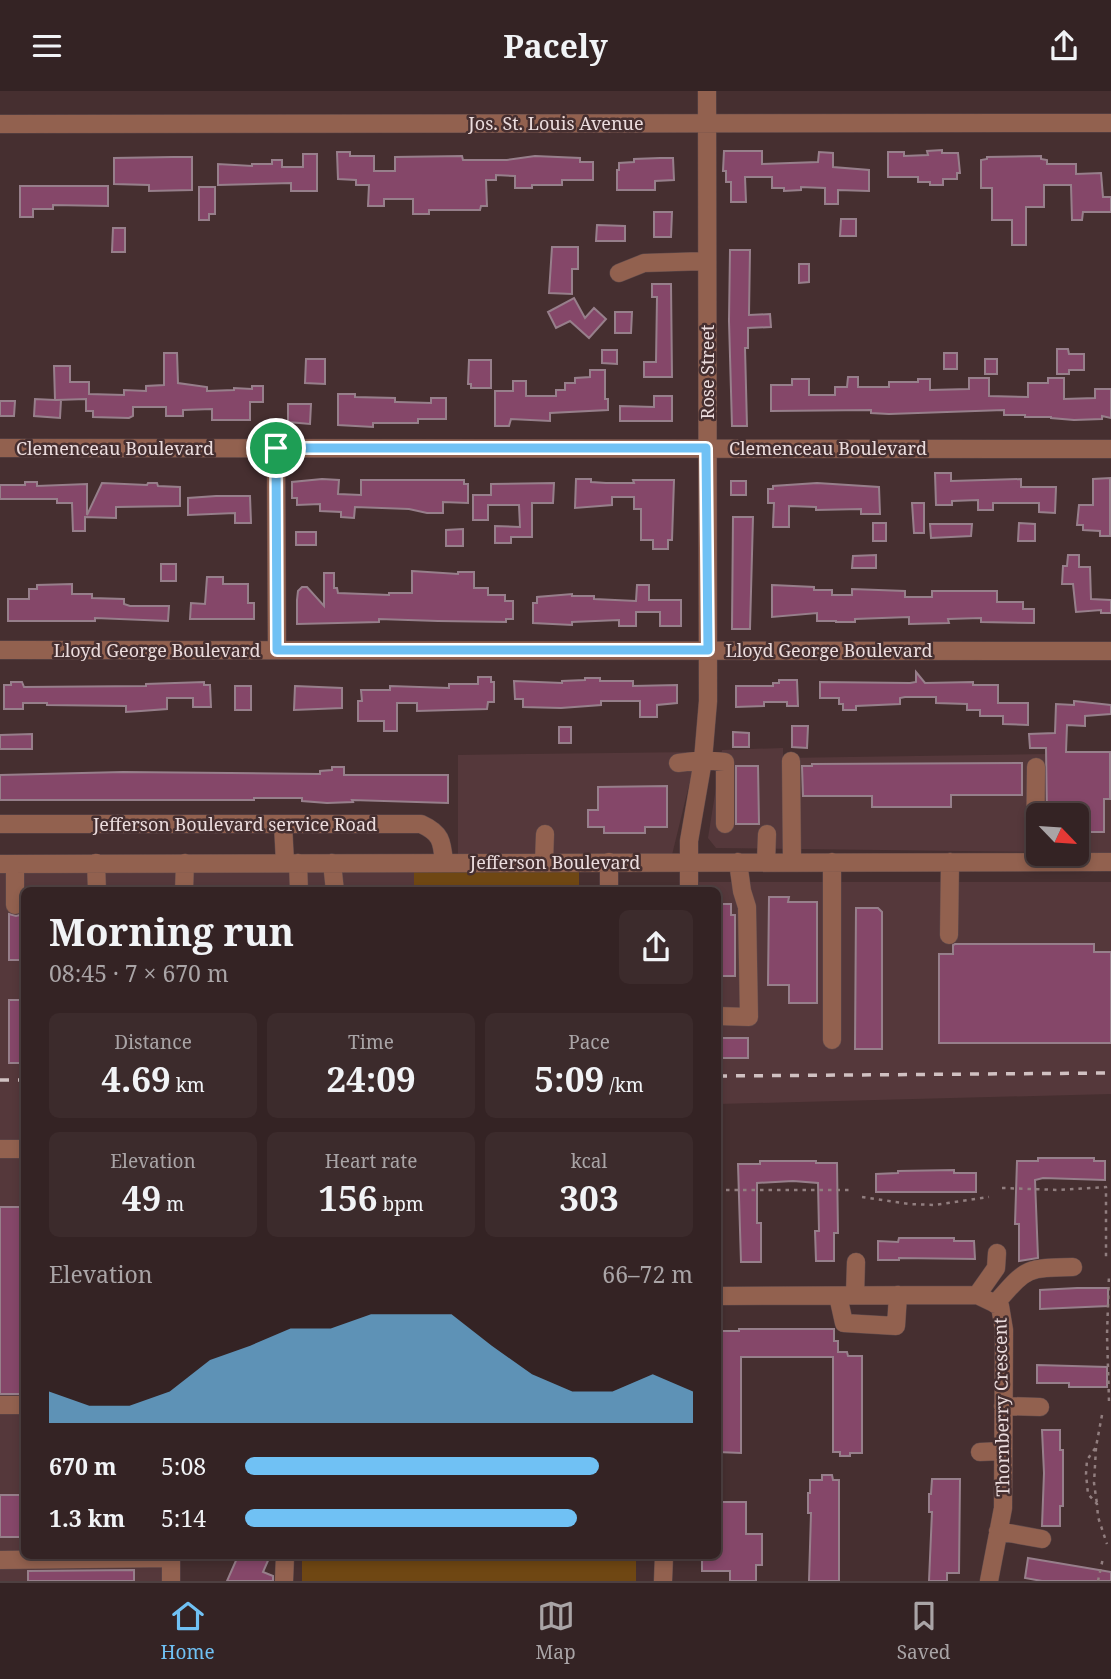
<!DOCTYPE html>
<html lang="en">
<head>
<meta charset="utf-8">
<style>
  :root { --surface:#342324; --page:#3c2b2c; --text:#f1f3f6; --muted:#a9a4a6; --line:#4e4041; --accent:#70c1f4 }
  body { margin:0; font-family:"Noto Serif",serif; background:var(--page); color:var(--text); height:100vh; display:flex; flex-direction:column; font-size:26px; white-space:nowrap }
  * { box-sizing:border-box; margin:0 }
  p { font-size:23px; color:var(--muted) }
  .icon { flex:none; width:38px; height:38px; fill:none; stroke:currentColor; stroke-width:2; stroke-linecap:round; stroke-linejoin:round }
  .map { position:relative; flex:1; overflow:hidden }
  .panel { position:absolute; left:21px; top:796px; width:700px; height:672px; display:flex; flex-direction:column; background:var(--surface); border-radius:10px; box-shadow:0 4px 10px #0003,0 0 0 2px var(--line) }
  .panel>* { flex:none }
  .needle { width:46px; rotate:115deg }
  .fabs { position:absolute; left:1026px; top:712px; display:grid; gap:14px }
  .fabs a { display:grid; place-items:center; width:63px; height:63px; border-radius:10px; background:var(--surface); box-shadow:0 4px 10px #0003,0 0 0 2px var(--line); font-size:35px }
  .pin { position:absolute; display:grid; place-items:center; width:60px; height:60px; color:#fff; margin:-30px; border:4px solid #fff; border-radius:50%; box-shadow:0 2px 7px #0007 }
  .round { display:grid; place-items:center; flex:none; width:74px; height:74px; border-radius:10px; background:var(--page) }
  .head { display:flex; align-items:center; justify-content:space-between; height:119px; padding:0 28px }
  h1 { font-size:38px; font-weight:700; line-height:52px }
  .stats { display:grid; grid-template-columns:repeat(3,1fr); gap:10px; height:119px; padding:7px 28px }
  .stats div { display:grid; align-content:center; border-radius:10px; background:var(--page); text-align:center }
  .stats b { font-size:35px; font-weight:700 }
  .stats small { font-size:19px; font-weight:400 }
  .stats p { font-size:19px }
  .chart { height:196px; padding:14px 28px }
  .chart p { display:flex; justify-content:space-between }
  .chart svg { width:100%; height:126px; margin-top:7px; fill:var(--accent); opacity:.7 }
  ul { padding:0 28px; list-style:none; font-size:23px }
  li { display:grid; grid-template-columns:112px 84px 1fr; align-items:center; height:52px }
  li i { height:18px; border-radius:9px; background:var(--accent) }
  header { display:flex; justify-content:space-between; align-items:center; height:91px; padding:0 28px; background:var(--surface); font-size:32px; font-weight:700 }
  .tab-bar { display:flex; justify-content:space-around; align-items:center; height:98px; border-top:2px solid var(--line); background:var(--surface); font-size:19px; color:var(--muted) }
  .tab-bar a { display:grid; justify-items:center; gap:4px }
  .tab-bar .on { color:var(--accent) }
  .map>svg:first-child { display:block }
  .built { fill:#55383b }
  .green { fill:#6f4713 }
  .building { fill:#854769; stroke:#977f8b; stroke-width:2 }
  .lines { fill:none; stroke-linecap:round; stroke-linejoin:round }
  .minor-casing { stroke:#604b4c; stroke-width:19 }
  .path { stroke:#917e7f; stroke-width:2.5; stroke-dasharray:3.5 5; stroke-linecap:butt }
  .minor { stroke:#92614f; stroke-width:18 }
  .rail { stroke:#d1c1c2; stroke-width:3.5; stroke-dasharray:9 9; stroke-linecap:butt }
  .route-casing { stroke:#fff; stroke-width:14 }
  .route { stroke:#70c1f4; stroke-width:9 }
  .labels { text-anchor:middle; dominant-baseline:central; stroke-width:5; stroke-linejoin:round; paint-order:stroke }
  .street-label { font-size:18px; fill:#ebdcdd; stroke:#462f30 }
</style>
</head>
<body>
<header><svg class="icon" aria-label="menu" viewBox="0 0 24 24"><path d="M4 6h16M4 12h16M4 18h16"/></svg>Pacely<svg class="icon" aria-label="share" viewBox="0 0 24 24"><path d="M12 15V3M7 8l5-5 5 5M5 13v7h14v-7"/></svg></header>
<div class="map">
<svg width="1111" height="1490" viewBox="0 0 1111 1490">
  <rect width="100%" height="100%" fill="#462f30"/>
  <path class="built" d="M783 657V667L1111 662V762H1076V724H1038V761L716 757 708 747 722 659Z
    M697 661 672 764 458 765V664Z
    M0 781H414V800H24V1465H171V1490H0Z
    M699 791H1111V1003L718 1013V800H699Z"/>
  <path class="green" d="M579 778V800H414V781Z
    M302 1465H636V1490H302Z"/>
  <path class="building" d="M942 59V62H958L960 82H957V88H943V94H930V91H918V86H888V61H904V65L928 64 927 60Z
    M724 60H762V73L818 71 819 61 833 62V76L869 79V100L838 99V113H825V97L801 96V99L784 100V97H772V86H745L746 111H731V91H726V80H723Z
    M337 61H350V65H374V80H395V66L462 65 463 69H507L535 65 580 67V71H593V89H562V94H532V97H515V85L496 84V89H486L487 115H481L480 119H429V123H413V108H384V115H368L369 94H356V89L338 88Z
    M303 63H317V100H291V92L218 94V73L252 75V73H272V69H282V76H303Z
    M1041 65V68L1047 69V73H1076V83L1101 82 1103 106H1111V121H1083L1082 129H1072L1071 94H1044V116H1026V154H1012V129H992V97H981V69L987 68V66Z
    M173 66H192V99L149 100V94L114 93V67Z
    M660 67H673L674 89 655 90V99H617V79H619V72L634 71V68Z
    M20 95H108V115L53 114V118H33V126H20Z
    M199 96H215V123H209V129H199Z
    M654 121H672L671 146H654Z
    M841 128H856V145H840Z
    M597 134 625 135V150H596Z
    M113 137H125V161H112Z
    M552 156H578V178H572V203L549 202Z
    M730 159H750L749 224 770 223 771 236 748 237V257H745L747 335H732L729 230Z
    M799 173H809V191L799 192Z
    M652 193H671L672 286H644V271H656L657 206H652Z
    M574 207 585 227 594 217 606 228 589 247 570 230 556 237 548 221Z
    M615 221H632L631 242H615Z
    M1057 258H1068L1069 263H1084V279H1069V283H1057Z
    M602 259H617V273L602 272Z
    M164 262H177L178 292 207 296V300L234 299V297L252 298V295H263V311H250V329H212V318L183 319V325H166V316H133V325L129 327 93 326V320H86V308L56 309H61L60 327 34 325 35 308 55 309 54 275H70V291H89V303L124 304V299L146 300V295L164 294Z
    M944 262H957V278H944Z
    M306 268H325V293L305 292Z
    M985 268H997V283H985Z
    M469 269H491V297H471V293H468Z
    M590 279H605V308H608V319L550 322V330L511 328 509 335H495V300H513V290H526V305H556V299H565V292H575V287L590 286Z
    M848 286H858V296H889V291H918V288H930V299L969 298V287H989V305L1028 306V292H1048V287H1064V308L1095 307V298H1111V327L1102 325V328L1074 329 1051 327V326H1025V324H1004V319L889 323 871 322V319L771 320V294H792V288H809V304H835V296H847Z
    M338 303H355V306L395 307V311H397L431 312V307H446V328H418V332H373V336L338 334Z
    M654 305H672V330H620V315L654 316Z
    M0 310H15L14 325H0Z
    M288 313H311L310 333 288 331Z
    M935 382H951V390L1021 388V396H1056L1055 422 1039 421V412H993V419H978V409L952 410V414H936Z
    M1110 387V445H1100V440L1083 439V434H1077L1079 414H1093V388Z
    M322 388 339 389 338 403 361 404V389H464V393H468V412L443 411V422H427L409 418 355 416 354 427 341 426V421L320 420V413L297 414V407H292V391Z
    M576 388H591V391L606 392H634L633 389H674L672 449H668V458H653V449H641V418H634V406H612V414L575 417Z
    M731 390H746V404H731Z
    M25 391H37V395L87 393V424L102 392 147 394 148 392H157L158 395 180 396V415L116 416V427L85 426V440H73L72 412H57V408H0V394H25Z
    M554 392 553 412H532V446H511V452H495V435L520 436 519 414H488V429H473V404H491V393Z
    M817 392 879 396 880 423H861V418L816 419V416L789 415V436H773L774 412H768V398H773V395Z
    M216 405H250L251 432H235V422L188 424V407Z
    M912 412H924V442H914Z
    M733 426H753L750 538H732Z
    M873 432H886V450H873Z
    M1019 432 1035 433V450H1018Z
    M930 433H972L971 445 931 447Z
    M463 438V455H446V439Z
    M296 441H316V454H296Z
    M876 464V477H852L853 465Z
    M1068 464H1079V476H1090L1091 508 1111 509V522H1101V519L1076 521 1073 493H1062L1063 475H1067Z
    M161 473H176V490H161Z
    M412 480 458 483V481H474V497H488V504H505V510H513V528H506V531L438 530 379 528V531L297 533V509L298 500 302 496H307L324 515V482H334V497H337L338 502 389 504V502H412Z
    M207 486H223V493H248V512H254V528H190L191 512 205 513Z
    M72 493V503H92V507L124 508V513L130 515H169L168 530 95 527V530H8V508H29V498H37V494Z
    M637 494H649V509H681V535H660V521H636V535H619V529L572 531V534L533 532V512H537V506L572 503V505H594V508L636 510Z
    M772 494 814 496V499H832V504H852V498L905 500V506H932V500H997V511H1023V518H1034V532L981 531V527L948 528 949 532 909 533V526L855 528V531H836V530H817V522L772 526Z
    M916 581 925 592 973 591V594H998V612H1028V634L1003 633V625H980V619H967V613L936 612V606H905L900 607V613L856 615V619H843V613H839V607H820V591L910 592 916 591Z
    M478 586H491V591H494V611H488L487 618 417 620V612H397V640H384V630H358V610H362L361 599H390V595L449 597V593H478Z
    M585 587H600V590H633V595L677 594V612L657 614V626H640V610H601V614L561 617 523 616V608H515L514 590 562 592V590L585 589Z
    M779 589H797L798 615H787V611H764V615L736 616V595H773V592H779Z
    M11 591H22L24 596 146 595V593L204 591V594H210L211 616H193V607H167V618L141 620 126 621V615L47 614V612H23V618H4V594H11Z
    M235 595H251V619H235Z
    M295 595 342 597V617L294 619Z
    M1074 610 1111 614V623L1085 625V635L1067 634 1066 661H1110V708H1104V741H1076V724H1047L1046 657H1030L1029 643 1055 642 1056 613 1074 614Z
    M792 635H808L807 657 792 656Z
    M559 636H571V652H559Z
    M733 641 749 642V656H733Z
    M32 643V658H0V644Z
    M1022 672V704H951V716H872V705H803L802 675H812V673Z
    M736 675H758L759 733H736Z
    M332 676H344V684H448V712L352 709 353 711 327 712 302 710V707H254V709H0V684L123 681 320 683V680L332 679Z
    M667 695V736H645V742H604V736H588V719H598V696Z
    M769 806H789L788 811H817V912H789V894H768Z
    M718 813H731V824H735V885H718Z
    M856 817H878L882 821V958H855Z
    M9 823 16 825 24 823V869H9Z
    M955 853H1094V861H1111V952H939V863H953V854Z
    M9 909H24V972H9Z
    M718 947H748V967H718Z
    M1038 1067H1094V1070H1105V1089L1043 1087 1035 1089 1038 1167 1019 1170V1133H1015L1017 1070H1038Z
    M760 1070H816V1072H837L838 1142H834V1170H816L815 1140H819L818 1092 793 1090 757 1092V1132H761V1171H741L738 1073H760Z
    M954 1079V1082H976V1101H876V1083L898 1082V1080Z
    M0 1116H24V1303H0Z
    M899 1147H954V1150H974L975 1168 899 1167V1169H878V1150L898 1151Z
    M1077 1197H1108V1215L1040 1218V1199Z
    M739 1238H834V1250H838V1261H847L848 1265H862V1362H850V1365H840V1361H833V1266H741V1362L718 1361V1240H739Z
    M1037 1274 1107 1276V1296H1069V1292H1037Z
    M1042 1339H1060V1359H1063V1415H1060V1435H1042L1044 1382Z
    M822 1384H832L833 1389H839V1490H809L811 1422H808V1402H810V1389H822Z
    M932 1388H960L959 1482H947V1490H929L932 1421H929V1403H931Z
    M0 1404H24V1446H0Z
    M718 1411H746V1443H762V1474H756V1490H730V1480H702V1465L718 1463Z
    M238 1465H270L263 1481 273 1485V1490H227Z
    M1028 1467 1111 1481V1490H1042L1025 1487Z
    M134 1479V1490H28V1480Z"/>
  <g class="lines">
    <g class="minor-casing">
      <path id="minor" d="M0 33 1111 32
        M619 182 644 172 707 170
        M0 357 1111 358
        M276 357 277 559
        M0 559 1111 560
        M791 670 792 771
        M678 672 703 669 725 671V733
        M0 733H421C441 742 442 750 444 771
        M283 733 285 772
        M544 771 545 743
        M766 771 767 743
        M832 771V949
        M1035 771 1036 676
        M96 772 97 800
        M298 772 299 800
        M332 772 335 800
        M0 773 1111 771
        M184 800 185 772
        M609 800V771
        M689 800V750L703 669 708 610 707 0
        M15 814V773
        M949 844 950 771
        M718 925 749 926 747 816 742 800 738 771
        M0 1058H24
        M855 1204 856 1171
        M977 1204 996 1177 997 1162
        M718 1205 977 1204 1000 1215 1004 1239 1003 1417 989 1490
        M838 1205 844 1232 896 1235 898 1204
        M995 1213C1027 1177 1024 1177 1073 1176
        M0 1314H24
        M1003 1315 1040 1316
        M980 1361 1003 1360
        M998 1440 1042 1448
        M0 1469 171 1467
        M171 1490V1465
        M284 1490 285 1465
        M663 1490 664 1465"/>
    </g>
    <path class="path" d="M1002 1097 1059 1099 1106 1096V1170
      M726 1099H849
      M862 1106 909 1113 934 1114 989 1106
      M1109 1310 1107 1244 1109 1184
      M1102 1324 1096 1356 1087 1369 1086 1383 1088 1403 1097 1413 1098 1426 1107 1453
      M1096 1357 1094 1392 1097 1413
      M1098 1490 1103 1467"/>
    <use href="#minor" class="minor"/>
    <path class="rail" d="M718 985 1111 982
      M0 989H24"/>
  </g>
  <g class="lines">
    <g class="route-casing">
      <path id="route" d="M276 357H706L708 559H277Z"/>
    </g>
    <use href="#route" class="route"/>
  </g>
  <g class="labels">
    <g class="street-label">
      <text x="556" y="32">Jos. St. Louis Avenue</text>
      <text transform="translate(707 281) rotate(-90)">Rose Street</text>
      <text x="115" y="357">Clemenceau Boulevard</text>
      <text x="828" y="357">Clemenceau Boulevard</text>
      <text x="157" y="559">Lloyd George Boulevard</text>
      <text x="829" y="559">Lloyd George Boulevard</text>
      <text x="235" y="733">Jefferson Boulevard service Road</text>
      <text x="555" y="771">Jefferson Boulevard</text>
      <text transform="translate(1001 1316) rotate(-91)">Thornberry Crescent</text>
    </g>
  </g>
</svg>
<div class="fabs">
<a><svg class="needle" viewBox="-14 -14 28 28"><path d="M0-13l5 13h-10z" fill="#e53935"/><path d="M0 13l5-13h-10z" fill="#a9a4a6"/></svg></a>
</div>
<div class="pin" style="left:276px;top:357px;background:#1e9e55"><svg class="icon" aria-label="arrive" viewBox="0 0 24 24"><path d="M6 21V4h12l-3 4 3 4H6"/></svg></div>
<section class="panel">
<div class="head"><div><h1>Morning run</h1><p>08:45 · 7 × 670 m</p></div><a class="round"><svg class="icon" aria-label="share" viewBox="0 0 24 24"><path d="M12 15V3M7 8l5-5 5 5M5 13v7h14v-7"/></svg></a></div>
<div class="stats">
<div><p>Distance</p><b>4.69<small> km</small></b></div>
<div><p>Time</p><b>24:09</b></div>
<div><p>Pace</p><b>5:09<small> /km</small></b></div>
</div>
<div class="stats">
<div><p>Elevation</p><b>49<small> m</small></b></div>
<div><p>Heart rate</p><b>156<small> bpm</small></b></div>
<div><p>kcal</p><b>303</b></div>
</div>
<div class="chart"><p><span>Elevation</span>66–72 m</p>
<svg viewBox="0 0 160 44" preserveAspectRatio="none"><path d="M0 44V33L10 38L20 38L30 33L40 22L50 17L60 11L70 11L80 6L90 6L100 6L110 17L120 27L130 33L140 33L150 27L160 33V44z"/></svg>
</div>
<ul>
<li><b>670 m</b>5:08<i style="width:79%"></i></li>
<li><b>1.3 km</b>5:14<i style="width:74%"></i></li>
</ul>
</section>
</div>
<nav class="tab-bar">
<a class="on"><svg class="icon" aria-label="home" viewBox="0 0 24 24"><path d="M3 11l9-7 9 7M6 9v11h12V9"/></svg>Home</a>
<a><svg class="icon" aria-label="map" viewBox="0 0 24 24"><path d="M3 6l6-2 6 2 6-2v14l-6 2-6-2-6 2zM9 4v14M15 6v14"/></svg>Map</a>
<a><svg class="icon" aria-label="saved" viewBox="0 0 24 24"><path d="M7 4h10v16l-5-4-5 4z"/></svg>Saved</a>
</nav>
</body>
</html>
